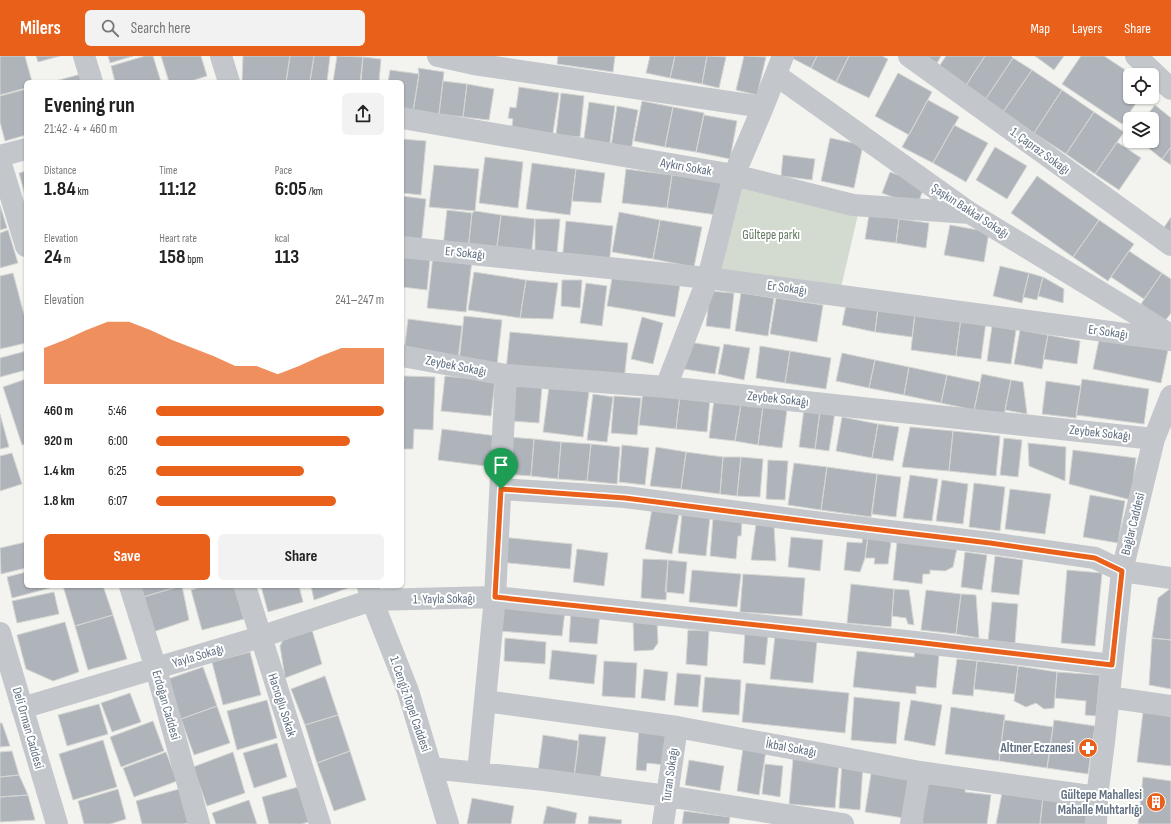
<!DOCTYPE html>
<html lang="en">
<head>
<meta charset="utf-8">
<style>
  :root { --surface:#fff; --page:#f2f2f2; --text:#222; --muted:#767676; --accent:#e9601a }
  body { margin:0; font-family:"Sofia Sans Condensed",sans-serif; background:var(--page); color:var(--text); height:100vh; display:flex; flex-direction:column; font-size:15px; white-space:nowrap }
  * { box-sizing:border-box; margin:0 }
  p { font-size:13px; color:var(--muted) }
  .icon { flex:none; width:22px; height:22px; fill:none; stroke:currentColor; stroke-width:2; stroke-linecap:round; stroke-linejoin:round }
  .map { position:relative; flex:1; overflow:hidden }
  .details { position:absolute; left:24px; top:24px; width:380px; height:508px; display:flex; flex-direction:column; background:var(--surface); border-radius:6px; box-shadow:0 1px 3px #0004 }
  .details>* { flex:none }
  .controls { position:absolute; left:1123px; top:12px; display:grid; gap:8px }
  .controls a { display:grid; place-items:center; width:36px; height:36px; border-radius:6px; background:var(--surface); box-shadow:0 1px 3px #0004; font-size:20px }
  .pin { position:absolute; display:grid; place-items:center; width:34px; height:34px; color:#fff; margin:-41px -17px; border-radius:50% 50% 50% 0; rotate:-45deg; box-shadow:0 0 4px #0007 }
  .pin .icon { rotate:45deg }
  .round { display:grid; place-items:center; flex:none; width:42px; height:42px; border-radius:6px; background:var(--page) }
  .head { display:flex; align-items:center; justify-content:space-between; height:68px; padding:0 20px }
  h1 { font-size:22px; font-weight:700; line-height:30px }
  .metrics { display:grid; grid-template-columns:repeat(3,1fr); gap:6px; height:68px; padding:4px 20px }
  .metrics div { display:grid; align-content:center }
  .metrics b { font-size:20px; font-weight:700 }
  .metrics small { font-size:11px; font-weight:400 }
  .metrics p { font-size:11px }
  .chart { height:112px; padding:8px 20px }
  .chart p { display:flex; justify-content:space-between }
  .chart svg { width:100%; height:72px; margin-top:4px; fill:var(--accent); opacity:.7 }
  .cta { display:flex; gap:8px; margin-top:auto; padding:8px 20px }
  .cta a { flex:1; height:46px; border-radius:6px; background:var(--accent); color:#fff; font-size:16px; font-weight:700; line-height:46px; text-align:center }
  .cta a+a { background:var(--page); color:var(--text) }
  ul { padding:0 20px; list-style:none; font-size:13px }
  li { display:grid; grid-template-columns:64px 48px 1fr; align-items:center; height:30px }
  li i { height:10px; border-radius:5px; background:var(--accent) }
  header { display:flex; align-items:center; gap:24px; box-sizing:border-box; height:56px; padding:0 20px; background:var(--accent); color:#fff }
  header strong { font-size:19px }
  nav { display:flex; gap:22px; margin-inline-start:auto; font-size:14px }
  .search { width:280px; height:36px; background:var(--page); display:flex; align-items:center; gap:10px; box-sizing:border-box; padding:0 14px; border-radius:6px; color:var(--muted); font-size:15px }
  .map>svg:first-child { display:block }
  .green { fill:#d3dbd0 }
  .building { fill:#aeb4ba; stroke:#d5d5d2 }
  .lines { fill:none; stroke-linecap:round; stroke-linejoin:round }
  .minor { stroke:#c3c6ca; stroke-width:22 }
  .route-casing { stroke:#fff; stroke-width:8 }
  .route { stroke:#e9601a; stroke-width:5 }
  .labels { text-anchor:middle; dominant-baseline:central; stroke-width:4; stroke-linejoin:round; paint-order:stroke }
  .street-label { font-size:13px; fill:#617082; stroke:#fff }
  .park-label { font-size:13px; fill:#637961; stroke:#fff }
  .poi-label { font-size:13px; font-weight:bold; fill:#617082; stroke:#fff; text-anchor:end }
</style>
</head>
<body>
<header>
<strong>Milers</strong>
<div class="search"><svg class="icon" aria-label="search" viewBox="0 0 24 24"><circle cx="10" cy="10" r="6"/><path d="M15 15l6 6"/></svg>Search here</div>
<nav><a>Map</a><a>Layers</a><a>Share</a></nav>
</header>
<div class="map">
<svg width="1171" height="768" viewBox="0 0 1171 768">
  <rect width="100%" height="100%" fill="#f3f4ef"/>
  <path class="green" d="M736 124 859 154 840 236 713 217Z"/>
  <path class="building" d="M0 0H25L32 26H26V32L0 39Z
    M36 0H60L38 6Z
    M108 0H133L110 7Z
    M145 0H153L161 26H115L111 10Z
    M161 0H201L207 20 188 26H169Z
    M243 0H290L286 26H242Z
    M290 0H314L310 26H286Z
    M314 0H330L327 26 310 25Z
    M337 0 363 1 360 26H333Z
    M558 0H615L613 16 557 8Z
    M650 0H675L670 22 646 17Z
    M675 0H707L702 28 670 22Z
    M707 0 726 1 719 32 702 28Z
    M744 0 766 1 757 39 736 34Z
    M788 0H817L811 12Z
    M817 0H849L836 26 811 12Z
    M849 0H882L888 3 869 42 836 26Z
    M925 0H941L937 7Z
    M946 0H985L965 31 938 12Z
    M985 0H1011L1013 2 985 44 965 31Z
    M1035 0H1064L1054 14Z
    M1081 0H1104L1133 19H1130V41H1140L1122 68 1062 28Z
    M363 1 381 3 379 26H361Z
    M1013 2 1032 14 1003 56 985 44Z
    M418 12 444 16 439 58 413 56 419 18Z
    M390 14 419 18 413 56 402 55V26H388Z
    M1032 14 1062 34 1034 77 1003 56Z
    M85 17 87 26H52Z
    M898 17 932 36 909 79 875 60Z
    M443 25 467 28 463 61 439 58Z
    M467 28 494 33 489 64 463 61Z
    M519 31 559 37 552 83 511 77 513 63 508 62 510 51 516 52Z
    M26 33V79L5 85 0 66V40Z
    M1062 34 1094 56 1066 98 1034 77Z
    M561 37 584 40 580 81 556 79Z
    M928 44 959 61 933 107 902 91Z
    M642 45 673 51 665 91 634 85Z
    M589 46 615 50 609 93 583 89Z
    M1155 49 1171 62V91L1162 103 1140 85H1152V63H1144Z
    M617 50 638 54 631 95 611 91Z
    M673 51 704 57 696 96 665 91Z
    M1094 56 1124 76 1095 118 1066 98Z
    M704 59 737 65 730 103 696 96Z
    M954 69 988 87 966 126 933 107Z
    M830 82 863 89 854 132 821 125Z
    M402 83 426 85 421 139 402 137Z
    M1117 86 1141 102 1119 134 1095 118Z
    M995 91 1027 110 1007 143 976 124Z
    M1171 91V109L1162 103Z
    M783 99 815 103 812 124 781 120Z
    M485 101 523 106 518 152 479 147Z
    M532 107 576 113 570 159 526 153Z
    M434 109 479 113 475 155 429 151Z
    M576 113 605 117 601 147 572 145Z
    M626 113 672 119 667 152 622 147Z
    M26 115V143L19 117Z
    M890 116 925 129 917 150 882 137Z
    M672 119 722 125 717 159 667 152Z
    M1037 120 1099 164 1073 201 1011 157Z
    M402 140 426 143 421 189 402 186Z
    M0 149 7 172 0 174Z
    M447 154 472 157 468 194 443 191Z
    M475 155 501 159 496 198 468 194 472 157Z
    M619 156 660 164 653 203 612 196Z
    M501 159 535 163 531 202 496 198Z
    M869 159 899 163 896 187 865 183Z
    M1171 161V183L1161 176Z
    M535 163H560L557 197 535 195Z
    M899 163 929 167 926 192 896 187Z
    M660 164 702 171 694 211 653 203Z
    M1099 164 1134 188 1108 225 1073 201Z
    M566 165 613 170 609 210 562 205Z
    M950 169 989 176 984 206 944 199Z
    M8 174 18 207 0 212V177Z
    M1129 195 1162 217 1144 243 1111 221Z
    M402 200 430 203 427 234 402 231V234Z
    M433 200 472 204 466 256 427 252Z
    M1000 210 1029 217 1022 247 993 240Z
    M474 216 526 224 520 262 468 254Z
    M13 217 26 266V287L0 293V220Z
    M613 217 680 228 675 261 607 250Z
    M1029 217 1043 221 1037 244 1023 241Z
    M1162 217 1171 223V257L1165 265 1141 248Z
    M1043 221 1064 233 1063 247 1038 240Z
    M526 224 558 227 553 263 520 262Z
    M562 224H582L580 252 561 250Z
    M586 227 607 230 602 270 580 267Z
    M710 235 734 237 730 273 706 270Z
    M741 237 774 242 768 280 735 275Z
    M776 242 823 249 817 286 770 278Z
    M846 249 878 252 875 276 842 269Z
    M878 252 915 257 912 281 875 276Z
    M915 257 961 262 956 300 911 294Z
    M464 260 502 264 497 309 459 305Z
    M642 261 663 267 653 308 631 303Z
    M961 262 986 266 981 303 956 300Z
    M408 263 462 270 458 303 404 297Z
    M992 270 1016 274 1011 308 987 305Z
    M1020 274 1048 279 1042 313 1014 308Z
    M510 276 628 287 624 325 506 314Z
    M1048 279 1080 285 1077 308 1043 303Z
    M1100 279 1168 294 1161 327 1093 313Z
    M689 286 720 291 715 318 684 313Z
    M724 288 750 292 744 324 718 318Z
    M760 290 790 295 785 327 756 322Z
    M26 295V314L0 321V302Z
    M790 295 831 302 826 333 785 327Z
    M842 297 875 304 869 332 836 325Z
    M875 304 909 311 904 339 869 332Z
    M909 311 947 319 941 347 904 339Z
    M982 318 1011 324 1004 360 974 354Z
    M947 319 980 326 974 354 941 347Z
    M404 320 435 321 433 374 414 373 413 393H402V325H404Z
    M445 320 495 325 491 360 441 355Z
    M26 323V388L22 389 3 331Z
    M1082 323 1149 333 1144 368 1076 359Z
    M1011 324 1023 326 1027 358 1005 354Z
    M1046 325 1081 330 1076 362 1042 358Z
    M516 328 542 330 539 367 512 365Z
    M549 331 589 336 583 381 543 376Z
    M643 335 680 339 676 373 639 369Z
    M593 338 613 341 607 386 587 384Z
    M680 339 710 342 707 376 676 373Z
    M614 340 641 342 637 379 611 377Z
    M714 344 741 348 735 385 709 382Z
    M741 348 763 350 758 389 735 385Z
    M763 350 787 354 782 392 758 389Z
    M804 353 820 355 815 393 799 391Z
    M820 355 835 356 829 395 815 393Z
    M0 358 9 391 0 393Z
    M842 361 878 368 872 402 836 395Z
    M878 368 899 371 893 405 872 402Z
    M910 371 953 375 949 415 902 411Z
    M442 373 497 380 493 411 438 404Z
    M953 375 1000 380 996 420 949 415Z
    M508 381 534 383 531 420 504 418Z
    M1004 382 1022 384 1018 421 1000 419Z
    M534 383 561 386 558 423 531 420Z
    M561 386 591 388 587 425 558 423Z
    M1028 387 1066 391 1065 425 1029 410Z
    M591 388 620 391 617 428 587 425Z
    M622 389 649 392 645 429 619 426Z
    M656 391 686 396 681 433 650 430Z
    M1073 394 1136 402 1131 444 1069 428Z
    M686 396 723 401 720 438 681 433Z
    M12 397 22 428 0 435V400Z
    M723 401H741L737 440 720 438Z
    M741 401 763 403 760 441 737 440Z
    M768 404 788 405 785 444 766 443Z
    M794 407 827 411 821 454 788 449Z
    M827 411 877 418 871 461 821 454Z
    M877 418 901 421 896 461 872 458Z
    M910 419 938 423 932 465 903 462Z
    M942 424 968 428 963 468 936 465Z
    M974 427 1005 431 1000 475 969 471Z
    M1010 433 1051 438 1045 478 1005 473Z
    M1090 439 1125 445 1118 487 1083 481Z
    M652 453 679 458 672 498 645 493Z
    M682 458 710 461 706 500 678 497Z
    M713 463 742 465 741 480H738L736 503 710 500Z
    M756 468 774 470 776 505 751 504Z
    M501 481 572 488 570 513 499 506Z
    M791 481 823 484 820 515 788 511Z
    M863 481H868L865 502 860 516 844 514 847 486 862 487Z
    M868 481 891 486 888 508H874L875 502H865Z
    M26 486V512L1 518 0 492Z
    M897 486 957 492 953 511 945 515 930 514V518H923L922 528 893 524Z
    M577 493 608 497 604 530 573 526Z
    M965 496 987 499 982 534 961 531Z
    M995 500 1023 504 1019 539 991 536Z
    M643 503 668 504 666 544 641 542Z
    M668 504 687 506 684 538 665 536Z
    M692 514 741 518 737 551 689 546Z
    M1067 514 1102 517 1095 590 1061 587Z
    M26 516V530H50V532L12 542 7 521Z
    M743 518 805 522 802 560 740 556Z
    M851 528 894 533 891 571 847 567Z
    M63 530H103L113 559 75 570Z
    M137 530H180L140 542Z
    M180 530H182L189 564 150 577 140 542Z
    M205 530H234L244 563 202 574 191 534Z
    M261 530H299L303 546 268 556Z
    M311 530H347L348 532 314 544Z
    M1171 532V584L1152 582 1158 542Z
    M894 533 909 534 914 569 908 568 906 562 892 560Z
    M926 534 961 538 956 578 921 574Z
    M54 536 59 558 17 567 12 545Z
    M961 538 976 539 979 582 956 578Z
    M992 546 1018 548 1015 587 988 585Z
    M501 550 565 555 562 580 499 575Z
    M571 555 600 557 597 588 569 586Z
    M113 559 127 603 88 614 75 570Z
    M633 563 657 566 658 587 653 594 634 595Z
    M65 566 79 616 53 625 26 613 17 579Z
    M312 574 322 608 285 622 280 590 286 578Z
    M688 574 709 575 707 610 686 608Z
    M745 577 768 579 765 609 743 607Z
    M775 580 817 585 813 627 770 623Z
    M505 582 546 586 545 608 504 605Z
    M1152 582 1171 584V633L1149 629Z
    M552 594 597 599 594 628 549 623Z
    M857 595 914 601 915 596 939 599 936 632 916 630V638L853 631Z
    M250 596 261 639 223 649 212 606Z
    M957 603 977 605 973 640 952 638Z
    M604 605 637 607 635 642 602 640Z
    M977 605 1018 610 1015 638 974 633Z
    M1018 610 1057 616 1054 652 1044 653 1036 647 1026 651 1014 645Z
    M203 611 217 650 181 663 168 623Z
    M644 613 668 616 665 645 641 642Z
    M1057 616 1100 619 1096 660 1085 659 1086 645 1055 642Z
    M677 617 701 619 698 651 674 649Z
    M325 620 338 659 305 669 291 633Z
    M705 621 741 624 739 659 702 656Z
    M746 627 849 637 845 677 742 666Z
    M130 637 141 666 112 676 101 647Z
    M854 641 900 646 896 688 851 684Z
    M267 644 277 682 237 694 227 655Z
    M911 644 942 649 935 690 904 684Z
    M99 648 108 678 67 690 58 659Z
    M217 650 230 687 194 699 181 663Z
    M951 651 1005 659 999 705 945 698Z
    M1143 656 1171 659V710L1137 706Z
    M338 659 350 695 317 707 305 669Z
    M1004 664 1053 671 1047 712 999 705Z
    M1054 664 1095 670 1088 718 1047 712Z
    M153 665 164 695 121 711 110 681Z
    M0 667H2L10 690 0 691Z
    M639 671 668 673 665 709 647 707 646 715 636 714Z
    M579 678 606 681 600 724 574 721Z
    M543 679 579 685 574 721 538 715Z
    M103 684 117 731 73 744 59 698Z
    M277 687 287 721 254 732 243 697Z
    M743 692 766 695 759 739 737 735Z
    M12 695 19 719 0 721V696Z
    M350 695 366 744 334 755 317 707Z
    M166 696 177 725 134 741 123 712Z
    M233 696 245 737 207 750 193 711Z
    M793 703 839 707 835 752 789 748Z
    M689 704 724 710 720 735 685 729Z
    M842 707 863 709 860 754 839 752Z
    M765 708 783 710 780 741 762 738Z
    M872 712 910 718 904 762 865 756Z
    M19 719 28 739 0 741V721Z
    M1143 721 1171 725V768H1138Z
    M927 722 966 727 965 736 991 739 987 768H922Z
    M305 729 315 764 302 768H269L262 741Z
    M118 733 126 763 110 768H84L78 745Z
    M179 733 188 767 184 768H142L136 745Z
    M1002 737 1043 741 1040 768H996Z
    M28 739 35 764 0 766V741Z
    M1043 741 1088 747 1086 768H1040Z
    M472 742 514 750 511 768H467Z
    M249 744 257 768H216L212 757Z
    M547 750 577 757 575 768H543Z
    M684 755 730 761 729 768H682Z
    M589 760 622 764 621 768H588Z"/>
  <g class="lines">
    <path class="minor" d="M84 0 92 26
      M221 0 229 26
      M438 0 474 8 763 51
      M909 0 1171 189
      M1136 0 1171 33
      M776 19 970 157 1171 279
      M402 62 734 119 853 149 970 157
      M0 100 26 93
      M0 105 26 190
      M402 191 708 222 1171 284
      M402 300 506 319 666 331 1154 383
      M666 331 708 222 734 119 763 51 783 0
      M501 433 625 441 822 467 990 487 1095 502 1122 515 1171 522
      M130 530 156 613 199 768
      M245 530 320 768
      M368 531 372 544 408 635 448 768
      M0 577 57 768
      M1108 641 1171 650
      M485 645 677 671 920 716 1097 741
      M22 652 260 581 372 544 495 541 915 586 1112 609
      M431 712 545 724 667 740 843 768
      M478 717 495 541 506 319
      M663 768 677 671
      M911 768 920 716
      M1096 768 1097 741 1104 686 1122 515 1154 383 1171 340"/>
  </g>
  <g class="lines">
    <g class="route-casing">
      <path id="route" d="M501 433 625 442 822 467 990 487 1095 502 1122 515 1112 609 915 586 495 541Z"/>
    </g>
    <use href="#route" class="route"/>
  </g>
  <defs>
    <g id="pharmacy-disc" transform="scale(1)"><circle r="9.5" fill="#e9601a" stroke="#fff"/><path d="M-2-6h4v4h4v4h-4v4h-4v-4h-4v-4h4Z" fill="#fff"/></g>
    <g id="building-disc" transform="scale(1)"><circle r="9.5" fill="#e9601a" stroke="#fff"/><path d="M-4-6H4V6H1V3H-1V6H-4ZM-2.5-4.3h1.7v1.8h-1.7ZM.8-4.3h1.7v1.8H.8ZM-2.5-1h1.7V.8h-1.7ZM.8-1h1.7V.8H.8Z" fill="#fff"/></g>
  </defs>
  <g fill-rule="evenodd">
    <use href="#pharmacy-disc" x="1088" y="692"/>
    <use href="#building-disc" x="1156" y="746"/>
  </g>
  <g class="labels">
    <g class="street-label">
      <text transform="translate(1040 95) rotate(36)">1. Çapraz Sokağı</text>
      <text transform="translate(686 111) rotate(10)">Aykırı Sokak</text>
      <text transform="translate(970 155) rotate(33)">Şaşkın Bakkal Sokağı</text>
      <text transform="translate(465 197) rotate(6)">Er Sokağı</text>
      <text transform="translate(787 232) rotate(8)">Er Sokağı</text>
      <text transform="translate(1108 276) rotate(8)">Er Sokağı</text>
      <text transform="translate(456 310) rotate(11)">Zeybek Sokağı</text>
      <text transform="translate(778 343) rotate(6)">Zeybek Sokağı</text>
      <text transform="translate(1100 377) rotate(6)">Zeybek Sokağı</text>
      <text transform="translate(1133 468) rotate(-76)">Bağlar Caddesi</text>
      <text transform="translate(444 543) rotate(-1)">1. Yayla Sokağı</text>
      <text transform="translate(198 600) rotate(-17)">Yayla Sokağı</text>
      <text transform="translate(410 648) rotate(71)">1. Cengiz Topel Caddesi</text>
      <text transform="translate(166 649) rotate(74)">Erdoğan Caddesi</text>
      <text transform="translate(282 649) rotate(72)">Hacıoğlu Sokak</text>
      <text transform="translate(28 672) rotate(74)">Deli Orman Caddesi</text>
      <text transform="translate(791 692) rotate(10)">İkbal Sokağı</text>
      <text transform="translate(670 719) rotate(-82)">Turan Sokağı</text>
    </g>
    <g class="park-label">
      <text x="771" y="179">Gültepe parkı</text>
    </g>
    <g class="poi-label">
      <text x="1074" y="692">Altıner Eczanesi</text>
      <text x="1142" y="739">Gültepe Mahallesi<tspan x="1142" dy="15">Mahalle Muhtarlığı</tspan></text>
    </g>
  </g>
</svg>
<div class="controls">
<a><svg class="icon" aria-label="locate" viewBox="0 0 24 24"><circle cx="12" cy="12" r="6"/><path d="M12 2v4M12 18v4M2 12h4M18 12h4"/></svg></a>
<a><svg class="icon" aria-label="layers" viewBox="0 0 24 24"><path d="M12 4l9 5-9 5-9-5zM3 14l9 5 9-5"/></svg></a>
</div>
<div class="pin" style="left:501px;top:433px;background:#1e9e55"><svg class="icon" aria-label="arrive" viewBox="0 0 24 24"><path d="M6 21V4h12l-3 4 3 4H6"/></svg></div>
<section class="details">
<div class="head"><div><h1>Evening run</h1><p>21:42 · 4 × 460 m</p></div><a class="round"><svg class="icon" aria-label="share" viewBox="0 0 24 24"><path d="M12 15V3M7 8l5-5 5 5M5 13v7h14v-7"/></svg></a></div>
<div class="metrics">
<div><p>Distance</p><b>1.84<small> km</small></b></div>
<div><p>Time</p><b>11:12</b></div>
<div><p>Pace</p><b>6:05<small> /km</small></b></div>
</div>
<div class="metrics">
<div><p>Elevation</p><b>24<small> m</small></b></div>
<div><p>Heart rate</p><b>158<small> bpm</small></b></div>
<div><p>kcal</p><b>113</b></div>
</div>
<div class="chart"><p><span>Elevation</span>241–247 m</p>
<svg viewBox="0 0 160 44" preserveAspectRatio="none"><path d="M0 44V22L10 17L20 11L30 6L40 6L50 11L60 17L70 22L80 27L90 33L100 33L110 38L120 33L130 27L140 22L150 22L160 22V44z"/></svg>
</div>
<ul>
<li><b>460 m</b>5:46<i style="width:100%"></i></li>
<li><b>920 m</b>6:00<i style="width:85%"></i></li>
<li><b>1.4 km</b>6:25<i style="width:65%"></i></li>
<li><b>1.8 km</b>6:07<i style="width:79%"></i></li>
</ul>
<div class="cta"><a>Save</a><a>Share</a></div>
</section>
</div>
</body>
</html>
